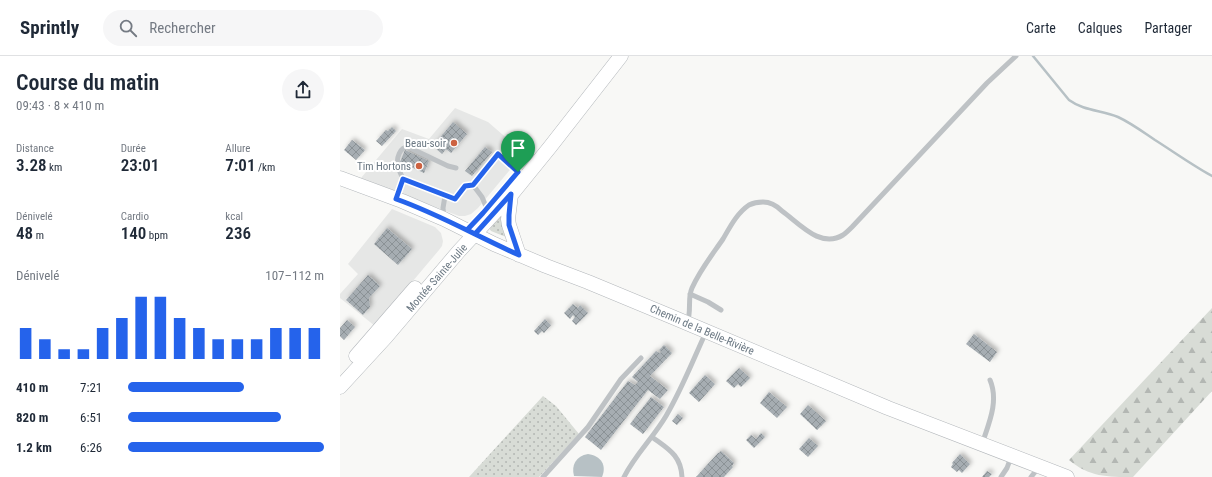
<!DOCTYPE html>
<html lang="fr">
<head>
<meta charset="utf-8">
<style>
  :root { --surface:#fff; --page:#f6f6f7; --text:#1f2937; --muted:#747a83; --line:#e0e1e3; --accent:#2563eb }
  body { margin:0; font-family:"Roboto Condensed",sans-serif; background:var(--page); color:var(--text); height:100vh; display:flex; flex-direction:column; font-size:15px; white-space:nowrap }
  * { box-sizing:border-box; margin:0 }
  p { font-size:13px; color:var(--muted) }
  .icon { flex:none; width:22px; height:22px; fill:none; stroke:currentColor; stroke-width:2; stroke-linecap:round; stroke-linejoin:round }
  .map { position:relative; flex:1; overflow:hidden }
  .side { display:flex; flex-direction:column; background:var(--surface); width:340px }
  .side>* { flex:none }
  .pin { position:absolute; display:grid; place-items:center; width:34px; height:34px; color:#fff; margin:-41px -17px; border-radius:50% 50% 50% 0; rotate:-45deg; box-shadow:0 0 4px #0007 }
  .pin .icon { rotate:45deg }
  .round { display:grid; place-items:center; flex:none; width:42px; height:42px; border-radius:21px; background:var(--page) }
  .overview { display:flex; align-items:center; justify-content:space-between; height:68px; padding:0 16px }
  h1 { font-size:22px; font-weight:600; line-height:30px }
  .stats { display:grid; grid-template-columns:repeat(3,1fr); gap:6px; height:68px; padding:4px 16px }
  .stats div { display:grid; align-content:center }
  .stats b { font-size:17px; font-weight:600 }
  .stats small { font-size:11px; font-weight:400 }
  .stats p { font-size:11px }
  .chart { height:112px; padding:8px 16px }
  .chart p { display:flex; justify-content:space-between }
  .chart svg { width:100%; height:72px; margin-top:4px; stroke:var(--accent); stroke-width:6 }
  ul { padding:0 16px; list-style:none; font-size:13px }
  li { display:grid; grid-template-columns:64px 48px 1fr; align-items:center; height:30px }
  li i { height:10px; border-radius:5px; background:var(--accent) }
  header { display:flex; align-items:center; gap:24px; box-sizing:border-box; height:56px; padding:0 20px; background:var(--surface); border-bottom:1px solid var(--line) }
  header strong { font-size:19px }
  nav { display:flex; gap:22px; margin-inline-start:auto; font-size:14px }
  .search { width:280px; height:36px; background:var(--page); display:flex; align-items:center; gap:10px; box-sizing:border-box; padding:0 14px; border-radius:22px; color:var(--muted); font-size:15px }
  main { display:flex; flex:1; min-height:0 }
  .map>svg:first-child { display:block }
  .built { fill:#e6e7e6 }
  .grass { fill:url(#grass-dots) }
  .forest { fill:url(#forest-firs) }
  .water { fill:#b7c1c5 }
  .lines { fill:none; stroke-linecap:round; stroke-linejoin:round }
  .stream { stroke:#b7c1c5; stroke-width:2.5 }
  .building { fill:url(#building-cross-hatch); filter:url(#shadow) }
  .secondary-casing { stroke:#b3b7bb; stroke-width:15 }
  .lane { stroke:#bec2c5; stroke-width:5 }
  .secondary { stroke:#fff; stroke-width:14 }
  .route-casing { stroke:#fff; stroke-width:8 }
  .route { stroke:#2563eb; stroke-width:5 }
  .poi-dot { fill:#cd6241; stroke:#fff; stroke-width:1.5 }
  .labels { text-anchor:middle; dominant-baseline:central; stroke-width:4; stroke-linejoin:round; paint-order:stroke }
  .poi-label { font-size:11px; fill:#6b7883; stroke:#fff; text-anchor:end }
  .street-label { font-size:11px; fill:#6b7883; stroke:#fff }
</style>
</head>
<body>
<header>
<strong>Sprintly</strong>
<div class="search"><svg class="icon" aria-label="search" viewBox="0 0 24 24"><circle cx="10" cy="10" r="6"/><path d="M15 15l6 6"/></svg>Rechercher</div>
<nav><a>Carte</a><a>Calques</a><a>Partager</a></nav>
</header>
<main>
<section class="side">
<div class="overview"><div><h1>Course du matin</h1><p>09:43 · 8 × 410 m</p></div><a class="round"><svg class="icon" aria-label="share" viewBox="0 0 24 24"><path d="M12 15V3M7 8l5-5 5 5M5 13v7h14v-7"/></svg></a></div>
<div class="stats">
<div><p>Distance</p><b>3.28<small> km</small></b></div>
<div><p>Durée</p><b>23:01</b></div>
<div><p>Allure</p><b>7:01<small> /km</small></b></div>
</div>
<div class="stats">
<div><p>Dénivelé</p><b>48<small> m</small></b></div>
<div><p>Cardio</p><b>140<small> bpm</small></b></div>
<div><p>kcal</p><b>236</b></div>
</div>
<div class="chart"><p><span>Dénivelé</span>107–112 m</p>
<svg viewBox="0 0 160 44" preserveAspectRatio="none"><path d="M5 44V25M15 44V32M25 44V38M35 44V38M45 44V25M55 44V19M65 44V6M75 44V6M85 44V19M95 44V25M105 44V32M115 44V32M125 44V32M135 44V25M145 44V25M155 44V25"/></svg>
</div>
<ul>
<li><b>410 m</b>7:21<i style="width:59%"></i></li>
<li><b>820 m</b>6:51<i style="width:78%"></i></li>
<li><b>1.2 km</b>6:26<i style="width:100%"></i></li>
</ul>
</section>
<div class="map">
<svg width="872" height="421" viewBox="0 0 872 421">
  <defs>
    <pattern id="grass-dots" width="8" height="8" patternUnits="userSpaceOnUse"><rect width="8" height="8" fill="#d8dcd6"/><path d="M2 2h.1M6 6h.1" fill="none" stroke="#b3b7b3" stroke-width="1.8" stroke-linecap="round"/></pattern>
    <pattern id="forest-firs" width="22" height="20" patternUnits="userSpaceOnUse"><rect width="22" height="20" fill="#d8dcd6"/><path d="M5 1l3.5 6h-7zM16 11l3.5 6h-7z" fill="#b3b7b3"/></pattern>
    <pattern id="building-cross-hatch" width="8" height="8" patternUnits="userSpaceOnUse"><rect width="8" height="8" fill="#a6adb2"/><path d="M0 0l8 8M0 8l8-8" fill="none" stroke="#8b9296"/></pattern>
    <filter id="shadow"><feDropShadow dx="2.5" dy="-2.5" stdDeviation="2" flood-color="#0004"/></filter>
  </defs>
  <rect width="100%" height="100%" fill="#f8f8f6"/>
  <path class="built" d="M115 52 148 66 184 97 138 152 131 158 125 160H119L111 157 21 122 62 73 89 83Z
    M52 153 95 171 101 177 103 185 102 190 99 194 35 270 0 242V238L18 218 8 208Z"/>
  <path class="grass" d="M164 155 166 181 151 175 150 172Z
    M203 340 216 350 239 378 199 421H129Z"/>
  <path class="forest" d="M872 252V335L793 421C767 421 749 421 729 404Z"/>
  <path class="water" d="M248 398C261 400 267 409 262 421L234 420C231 409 236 400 248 398Z"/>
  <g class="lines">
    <path class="stream" d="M693 0 729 44C744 55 762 54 778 61 791 67 803 76 815 84 834 96 852 109 872 120"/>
  </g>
  <path class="building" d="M113 66 127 78 111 97 106 93 102 98 93 90Z
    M52 71 56 75 42 90 36 85 46 74 48 75Z
    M12 84 25 94 16 104 4 94Z
    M145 91 152 96 132 120 125 115Z
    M65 94 89 105 84 117 60 106Z
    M47 172 72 193 58 209 34 188Z
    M28 219 40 230 29 242 30 251 23 259 6 244Z
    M233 248 238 252 240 249 248 257 236 269 232 265 235 261 233 259 230 263 224 257Z
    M205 263 211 269 204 277 202 275 198 279 194 275Z
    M7 264 15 271 4 284 0 280V272Z
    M634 278 657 296 650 306 626 288Z
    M324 289 332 297 310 320 328 334 320 343 308 334 261 394 245 381 288 325 295 329 298 326 292 321 316 295 320 297 321 296 319 294Z
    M399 312 410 322 401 331 398 328 394 332 386 325Z
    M365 319 375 328 359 346 349 337Z
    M429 336 447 351 437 362 420 347Z
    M311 341 324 351 303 378 290 368Z
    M468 349 486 365 477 374 460 358Z
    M338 358 343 362 337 369 332 365Z
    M421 377 425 381 414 392 406 384 411 379 416 383Z
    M469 382 478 390 468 401 459 393Z
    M381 395 394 407 392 410 393 411 384 421H356L378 397H379Z
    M620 398 630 408 622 417 619 414 617 416 611 411 613 408 612 407Z
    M647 415 652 418 649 421H642Z"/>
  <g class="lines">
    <g class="secondary-casing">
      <path id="secondary" d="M0 122 62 145 104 163 154 188 206 210 248 226 330 260 548 352 727 421
        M171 139 168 163 169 169 179 199
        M16 300 75 232
        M0 331 46 281 119 195 171 139 210 91 281 0"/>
    </g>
    <path class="lane" d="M63 123C61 119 59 114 58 110 56 102 60 91 68 91L108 110 116 112
      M57 141 63 123 115 143 125 131 133 129
      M147 153 142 141 133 129 158 98 179 116
      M104 162 103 152 105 140
      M350 238 368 246 381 254
      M347 267C352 255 347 243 352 232 360 214 372 199 383 183 390 171 397 157 409 149 413 147 418 146 423 146 431 146 437 150 442 155 459 167 480 193 503 179 506 177 509 174 512 171L647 27 676 0
      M312 381C328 393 341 399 342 421
      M642 388C649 367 659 345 650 324
      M203 421 248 371 281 323 301 302
      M284 421C295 399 313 382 326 360 342 333 353 304 366 276
      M661 421 667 412 671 401
      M691 421 699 411"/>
    <use href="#secondary" class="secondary"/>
  </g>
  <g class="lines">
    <g class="route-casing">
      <path id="route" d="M178 116 158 98 133 129 125 130 115 143 63 123 56 143C99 158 138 181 179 199L169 169V159L171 138 135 178 127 174 143 157 178 116"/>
    </g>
    <use href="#route" class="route"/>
  </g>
  <g class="poi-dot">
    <circle cx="114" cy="87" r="4"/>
    <circle cx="79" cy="110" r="4"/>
  </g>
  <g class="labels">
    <g class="poi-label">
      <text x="106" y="87">Beau-soir</text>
      <text x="71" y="110">Tim Hortons</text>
    </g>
    <g class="street-label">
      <text transform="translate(97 222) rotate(-49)">Montée Sainte-Julie</text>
      <text transform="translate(362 274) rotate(23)">Chemin de la Belle-Rivière</text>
    </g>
  </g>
</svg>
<div class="pin" style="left:178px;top:116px;background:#1e9e55"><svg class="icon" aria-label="arrive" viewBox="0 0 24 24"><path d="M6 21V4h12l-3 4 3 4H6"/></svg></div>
</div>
</main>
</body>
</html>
